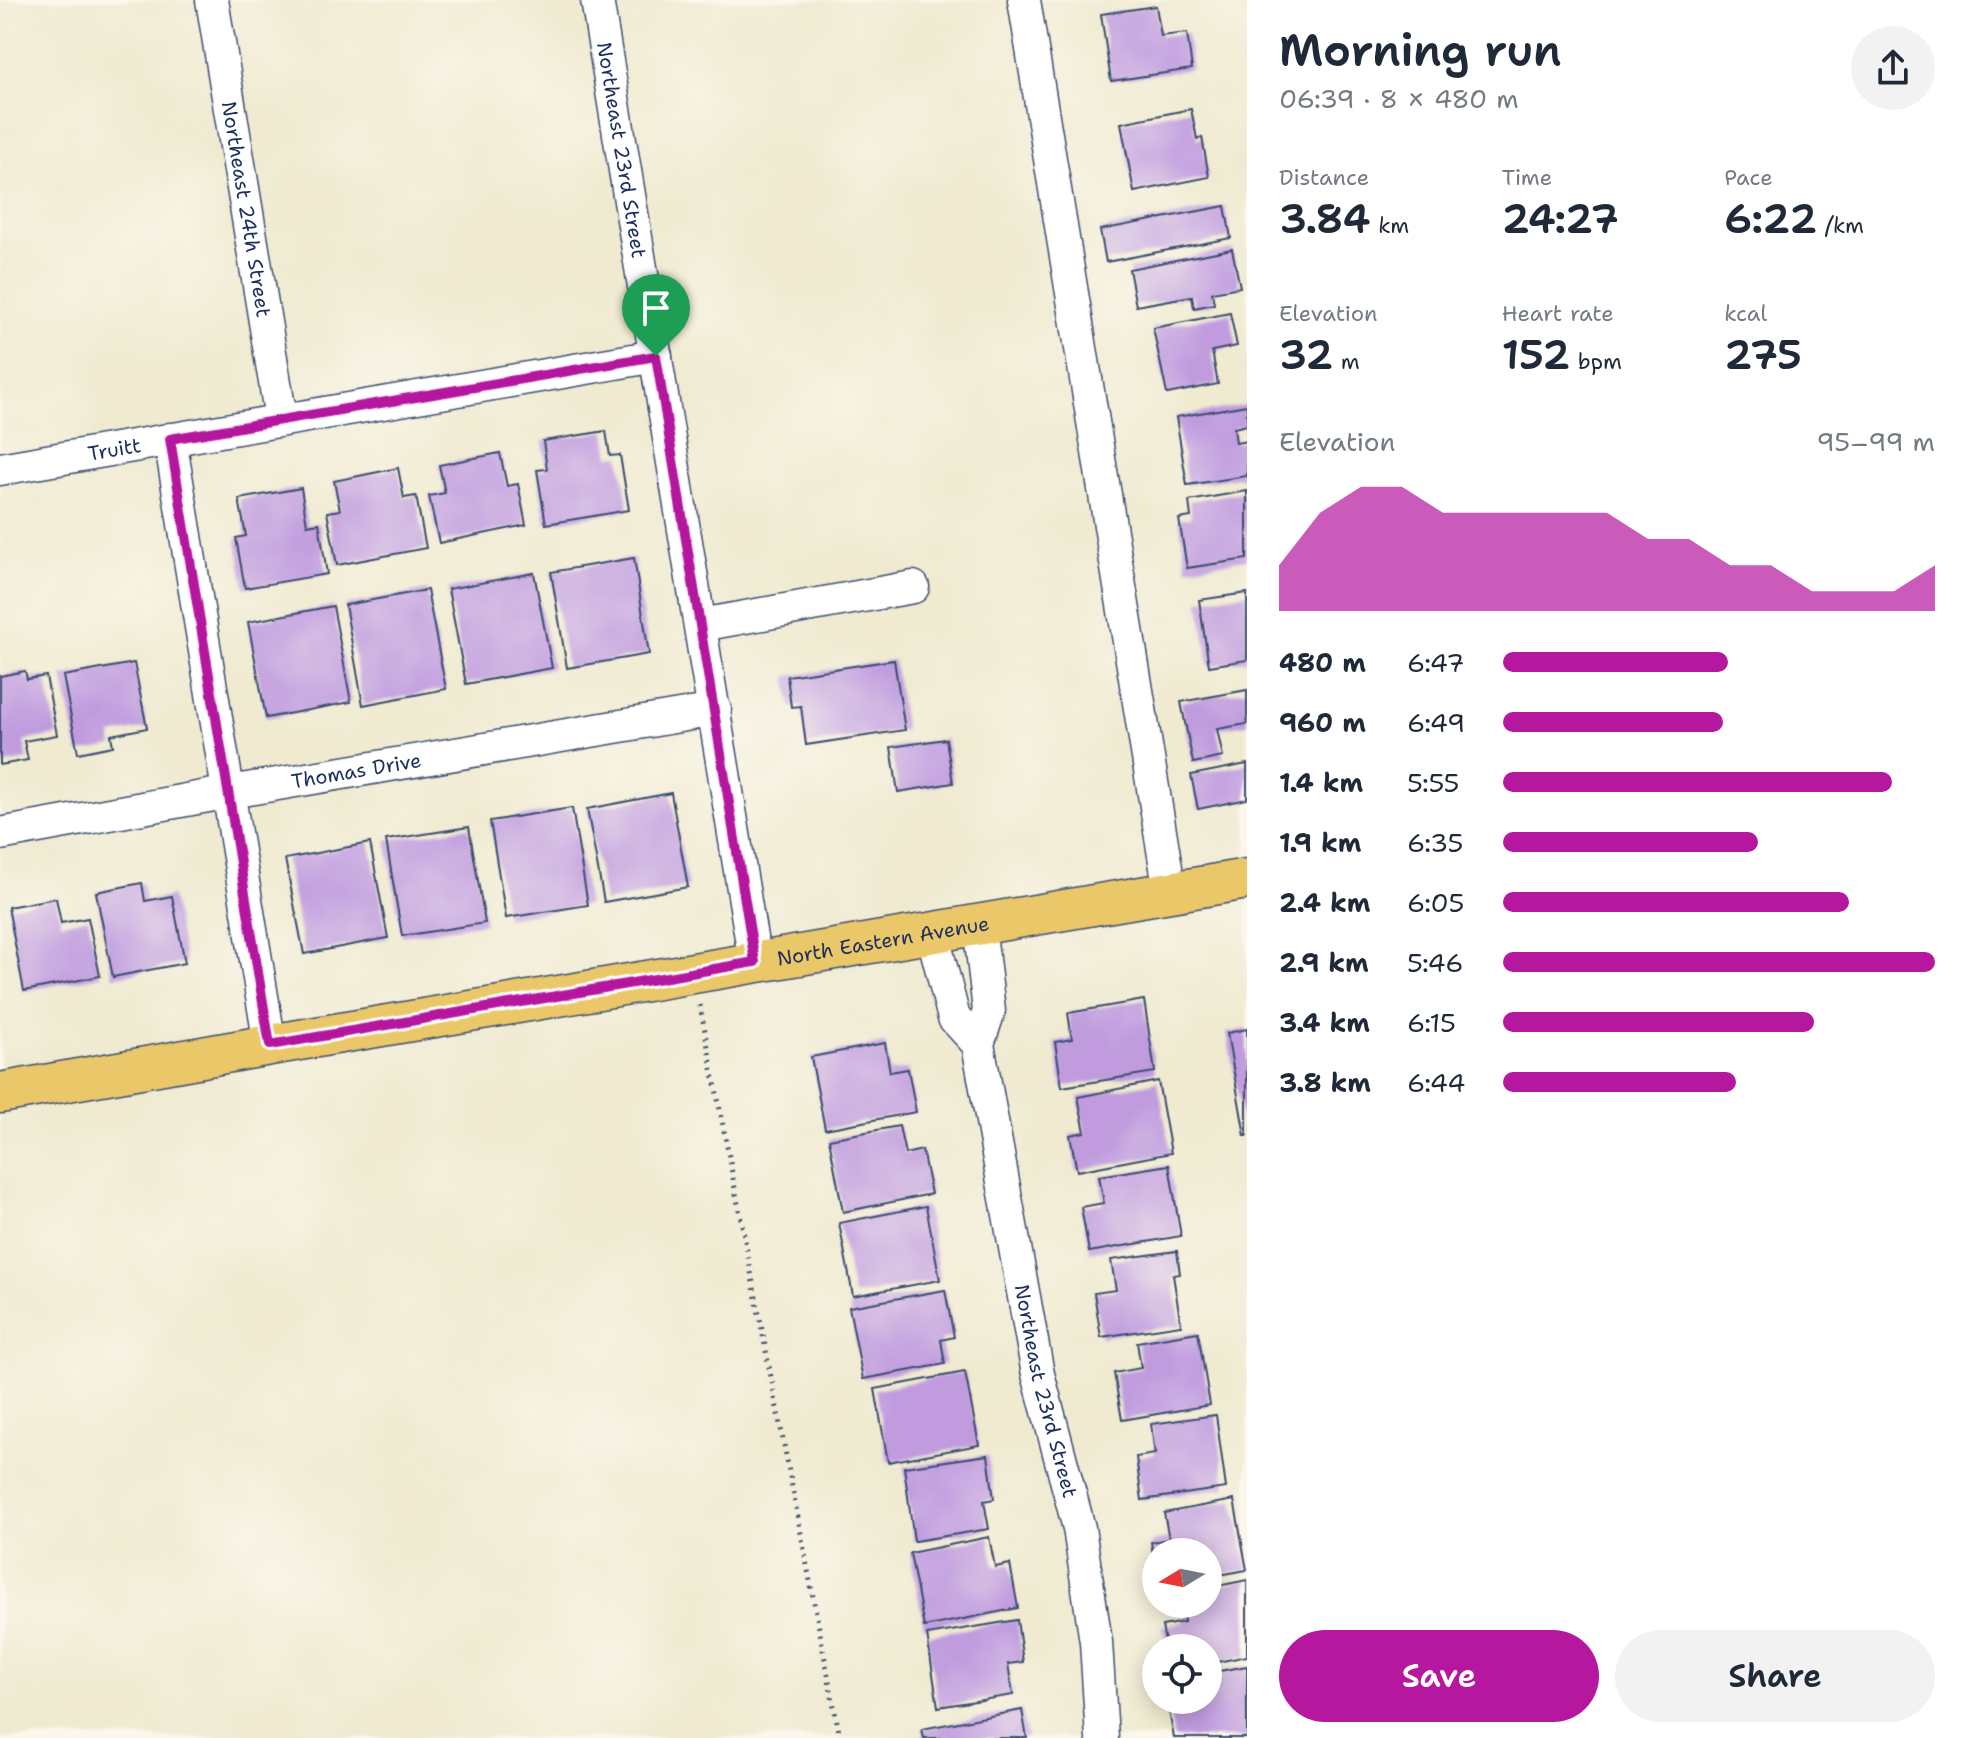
<!DOCTYPE html>
<html lang="en">
<head>
<meta charset="utf-8">
<style>
  :root { --surface:#fff; --page:#f2f2f3; --text:#1f2937; --muted:#747a83; --accent:#b5179e }
  body { margin:0; font-family:"Shantell Sans",sans-serif; background:var(--page); color:var(--text); height:100vh; display:flex; flex-direction:column; font-size:30px; white-space:nowrap }
  * { box-sizing:border-box; margin:0 }
  p { font-size:26px; color:var(--muted) }
  .icon { flex:none; width:44px; height:44px; fill:none; stroke:currentColor; stroke-width:2; stroke-linecap:round; stroke-linejoin:round }
  .map { position:relative; flex:1; overflow:hidden }
  .drawer { display:flex; flex-direction:column; background:var(--surface); width:720px }
  .drawer>* { flex:none }
  .needle { width:52px; rotate:260deg }
  .buttons { position:absolute; left:1142px; top:1538px; display:grid; gap:16px }
  .buttons a { display:grid; place-items:center; width:80px; height:80px; border-radius:50%; background:var(--surface); box-shadow:0 4px 20px #0003; font-size:40px }
  .pin { position:absolute; display:grid; place-items:center; width:68px; height:68px; color:#fff; margin:-82px -34px; border-radius:50% 50% 50% 0; rotate:-45deg; box-shadow:0 0 8px #0007 }
  .pin .icon { rotate:45deg }
  .round { display:grid; place-items:center; flex:none; width:84px; height:84px; border-radius:42px; background:var(--page) }
  .overview { display:flex; align-items:center; justify-content:space-between; height:136px; padding:0 32px }
  h1 { font-size:44px; font-weight:600; line-height:60px }
  .stats { display:grid; grid-template-columns:repeat(3,1fr); gap:12px; height:136px; padding:8px 32px }
  .stats div { display:grid; align-content:center }
  .stats b { font-size:40px; font-weight:600 }
  .stats small { font-size:22px; font-weight:400 }
  .stats p { font-size:22px }
  .chart { height:224px; padding:16px 32px }
  .chart p { display:flex; justify-content:space-between }
  .chart svg { width:100%; height:144px; margin-top:8px; fill:var(--accent); opacity:.7 }
  .primary-button { display:flex; gap:16px; margin-top:auto; padding:16px 32px }
  .primary-button a { flex:1; height:92px; border-radius:48px; background:var(--accent); color:#fff; font-size:32px; font-weight:600; line-height:92px; text-align:center }
  .primary-button a+a { background:var(--page); color:var(--text) }
  ul { padding:0 32px; list-style:none; font-size:26px }
  li { display:grid; grid-template-columns:128px 96px 1fr; align-items:center; height:60px }
  li i { height:20px; border-radius:10px; background:var(--accent) }
  main { display:flex; flex:1; min-height:0 }
  .map>svg:first-child { display:block }
  .building { fill:#c09cdf }
  .lines { fill:none; stroke-linecap:round; stroke-linejoin:round }
  .minor-casing { stroke:#3b4b6f; stroke-width:35 }
  .major-casing { stroke:#3b4b6f; stroke-width:43 }
  .path { stroke:#3b4b6f; stroke-width:5; stroke-dasharray:2 6; stroke-linecap:butt }
  .minor { stroke:#fff; stroke-width:32 }
  .major { stroke:#eac769; stroke-width:40 }
  .route-casing { stroke:#fff; stroke-width:16 }
  .route { stroke:#b5179e; stroke-width:10 }
  .labels { text-anchor:middle; dominant-baseline:central; stroke-width:8; stroke-linejoin:round; paint-order:stroke }
  .street-label { font-size:20px; fill:#1b2f5e; stroke:#fbf7ec }
</style>
</head>
<body>
<main>
<div class="map">
<svg width="1247" height="1738" viewBox="0 0 1247 1738">
  <rect width="100%" height="100%" fill="#fbf7ec"/>
  <filter id="ink" filterUnits="userSpaceOnUse"><feTurbulence type="fractalNoise" baseFrequency=".0125" numOctaves="2"/><feDisplacementMap in="SourceGraphic" scale="16" xChannelSelector="R" yChannelSelector="G"/><feConvolveMatrix kernelMatrix="1 2 1 2 8 2 1 2 1" color-interpolation-filters="sRGB"/></filter>
  <filter id="wash" filterUnits="userSpaceOnUse"><feTurbulence type="fractalNoise" baseFrequency=".006" numOctaves="4" result="noise"/><feDisplacementMap in="SourceGraphic" scale="32" xChannelSelector="R" yChannelSelector="G"/><feGaussianBlur stdDeviation="1.8" result="paint"/><feColorMatrix in="noise" values="0 0 0 0 0 0 0 0 0 0 0 0 0 0 0 0 0 1.4 0 .05"/><feComposite in="paint" operator="in"/></filter>
  <g filter="url(#wash)">
    <rect width="100%" height="100%" fill="#efead0"/>
    <g id="blocks">
      <path class="building" d="M1156 6 1161 36 1187 33 1192 69 1111 81 1101 14Z
        M1191 109 1197 139 1202 137 1209 177 1134 192 1121 123Z
        M1225 206 1231 238 1106 262 1100 230Z
        M1232 249 1240 287 1212 292 1214 304 1194 308 1192 296 1136 306 1129 269Z
        M1230 313 1237 346 1212 351 1218 384 1167 394 1153 328Z
        M1247 405V425L1234 428 1236 443 1247 441V476L1187 485 1176 417Z
        M606 431 610 456 620 455 629 510 546 524 537 470 547 469 543 441Z
        M500 453 507 486 518 484 526 525 439 543 429 496 445 493 439 465Z
        M398 468 404 498 416 496 426 548 337 565 327 512 340 510 334 481Z
        M301 488 307 525 319 523 327 574 245 588 236 538 246 536 239 499Z
        M1247 491V559L1187 568 1179 519 1191 517 1189 501Z
        M634 558 649 654 567 668 551 572Z
        M534 573 552 668 466 684 448 589Z
        M427 590 446 689 363 705 345 605Z
        M1247 593V660L1209 666 1199 600Z
        M333 606 351 702 266 718 248 622Z
        M894 660 905 730 806 745 801 706 791 707 787 676Z
        M134 663 147 728 111 735 113 746 78 753 63 676Z
        M25 671 27 679 46 676 57 735 24 741 28 760 0 765V676Z
        M1247 690V724L1217 729 1223 757 1193 763 1181 702Z
        M946 739 953 783 898 792 891 747Z
        M1247 764V799L1198 809 1191 775Z
        M671 793 688 887 604 902 587 809Z
        M572 808 588 905 506 918 490 821Z
        M469 827 485 923 402 936 386 840Z
        M370 843 388 938 304 954 285 859Z
        M142 883 145 901 172 896 185 963 113 977 96 892Z
        M56 898 61 923 88 918 100 976 24 991 8 907Z
        M1144 1000 1155 1072 1062 1087 1055 1042 1072 1039 1068 1013Z
        M1247 1029V1136H1245L1227 1033Z
        M885 1043 890 1072 908 1069 916 1112 825 1129 811 1057Z
        M1158 1081 1171 1153 1077 1171 1070 1135 1085 1132 1078 1097Z
        M899 1126 905 1154 922 1150 931 1194 843 1212 829 1139Z
        M1169 1165 1181 1236 1089 1252 1081 1207 1104 1203 1099 1176Z
        M926 1206 940 1280 853 1296 839 1223Z
        M1177 1251 1180 1274 1173 1275 1181 1325 1101 1337 1094 1293 1116 1290 1111 1260Z
        M945 1290 954 1337 941 1340 945 1364 863 1379 849 1307Z
        M1198 1332 1210 1405 1122 1420 1114 1373 1141 1368 1137 1342Z
        M965 1372 979 1445 888 1462 875 1389Z
        M1216 1415 1226 1488 1142 1500 1136 1457 1155 1454 1151 1424Z
        M988 1455 994 1499 984 1501 989 1529 914 1541 904 1467Z
        M1234 1500 1247 1570 1208 1577V1552H1156V1560H1154L1151 1542 1169 1539 1164 1513Z
        M989 1537 995 1567 1010 1564 1018 1608 924 1627 910 1553Z
        M1247 1580V1656L1208 1664V1648H1166L1162 1626 1184 1622 1181 1604H1208V1588Z
        M1017 1620 1023 1662 1008 1664 1013 1695 938 1707 927 1635Z
        M1247 1666V1738H1174L1169 1711 1193 1706 1191 1700H1208V1673Z
        M1022 1710 1027 1738H924L922 1729Z"/>
    </g>
  </g>
  <g filter="url(#ink)">
    <use href="#blocks" fill-opacity="0" stroke="#3b4b6f" stroke-width="2"/>
    <g class="lines">
      <g class="minor-casing">
        <g id="minor">
          <path id="s1" d="M212 0 281 419"/>
          <path id="s2" d="M597 0 755 962"/>
          <path d="M1024 0 1170 892"/>
          <path d="M170 439 270 1045"/>
          <path id="s3" d="M0 469 656 356"/>
          <path d="M701 625 913 587"/>
          <path id="s4" d="M0 834 230 792 715 710"/>
          <path id="s5" d="M979 924 989 1011 978 1044 1038 1374 1079 1528 1096 1642 1102 1738"/>
          <path d="M932 932 954 1018 978 1044"/>
        </g>
      </g>
      <g class="major-casing">
        <g id="major">
          <path id="s6" d="M0 1093 270 1045 1247 879"/>
        </g>
      </g>
      <path class="path" d="M700 1005 840 1738"/>
      <use href="#minor" class="minor"/>
      <use href="#major" class="major"/>
    </g>
  </g>
  <g class="lines" filter="url(#ink)">
    <g class="route-casing">
      <path id="route" d="M656 356 755 962 270 1045 170 439Z"/>
    </g>
    <use href="#route" class="route"/>
  </g>
  <g class="labels">
    <g class="street-label">
      <text stroke="none"><textPath href="#s2" startOffset="152">Northeast 23rd Street</textPath></text>
      <text stroke="none"><textPath href="#s1" startOffset="212">Northeast 24th Street</textPath></text>
      <text stroke="none"><textPath href="#s3" startOffset="116">Truitt</textPath></text>
      <text stroke="none"><textPath href="#s4" startOffset="362">Thomas Drive</textPath></text>
      <text stroke="none"><textPath href="#s6" startOffset="896">North Eastern Avenue</textPath></text>
      <text stroke="none"><textPath href="#s5" startOffset="476">Northeast 23rd Street</textPath></text>
    </g>
  </g>
</svg>
<div class="buttons">
<a><svg class="needle" viewBox="-14 -14 28 28"><path d="M0-13l5 13h-10z" fill="#e53935"/><path d="M0 13l5-13h-10z" fill="#747a83"/></svg></a>
<a><svg class="icon" aria-label="locate" viewBox="0 0 24 24"><circle cx="12" cy="12" r="6"/><path d="M12 2v4M12 18v4M2 12h4M18 12h4"/></svg></a>
</div>
<div class="pin" style="left:656px;top:356px;background:#1e9e55"><svg class="icon" aria-label="arrive" viewBox="0 0 24 24"><path d="M6 21V4h12l-3 4 3 4H6"/></svg></div>
</div>
<section class="drawer">
<div class="overview"><div><h1>Morning run</h1><p>06:39 · 8 × 480 m</p></div><a class="round"><svg class="icon" aria-label="share" viewBox="0 0 24 24"><path d="M12 15V3M7 8l5-5 5 5M5 13v7h14v-7"/></svg></a></div>
<div class="stats">
<div><p>Distance</p><b>3.84<small> km</small></b></div>
<div><p>Time</p><b>24:27</b></div>
<div><p>Pace</p><b>6:22<small> /km</small></b></div>
</div>
<div class="stats">
<div><p>Elevation</p><b>32<small> m</small></b></div>
<div><p>Heart rate</p><b>152<small> bpm</small></b></div>
<div><p>kcal</p><b>275</b></div>
</div>
<div class="chart"><p><span>Elevation</span>95–99 m</p>
<svg viewBox="0 0 160 44" preserveAspectRatio="none"><path d="M0 44V30L10 14L20 6L30 6L40 14L50 14L60 14L70 14L80 14L90 22L100 22L110 30L120 30L130 38L140 38L150 38L160 30V44z"/></svg>
</div>
<ul>
<li><b>480 m</b>6:47<i style="width:52%"></i></li>
<li><b>960 m</b>6:49<i style="width:51%"></i></li>
<li><b>1.4 km</b>5:55<i style="width:90%"></i></li>
<li><b>1.9 km</b>6:35<i style="width:59%"></i></li>
<li><b>2.4 km</b>6:05<i style="width:80%"></i></li>
<li><b>2.9 km</b>5:46<i style="width:100%"></i></li>
<li><b>3.4 km</b>6:15<i style="width:72%"></i></li>
<li><b>3.8 km</b>6:44<i style="width:54%"></i></li>
</ul>
<div class="primary-button"><a>Save</a><a>Share</a></div>
</section>
</main>
</body>
</html>
